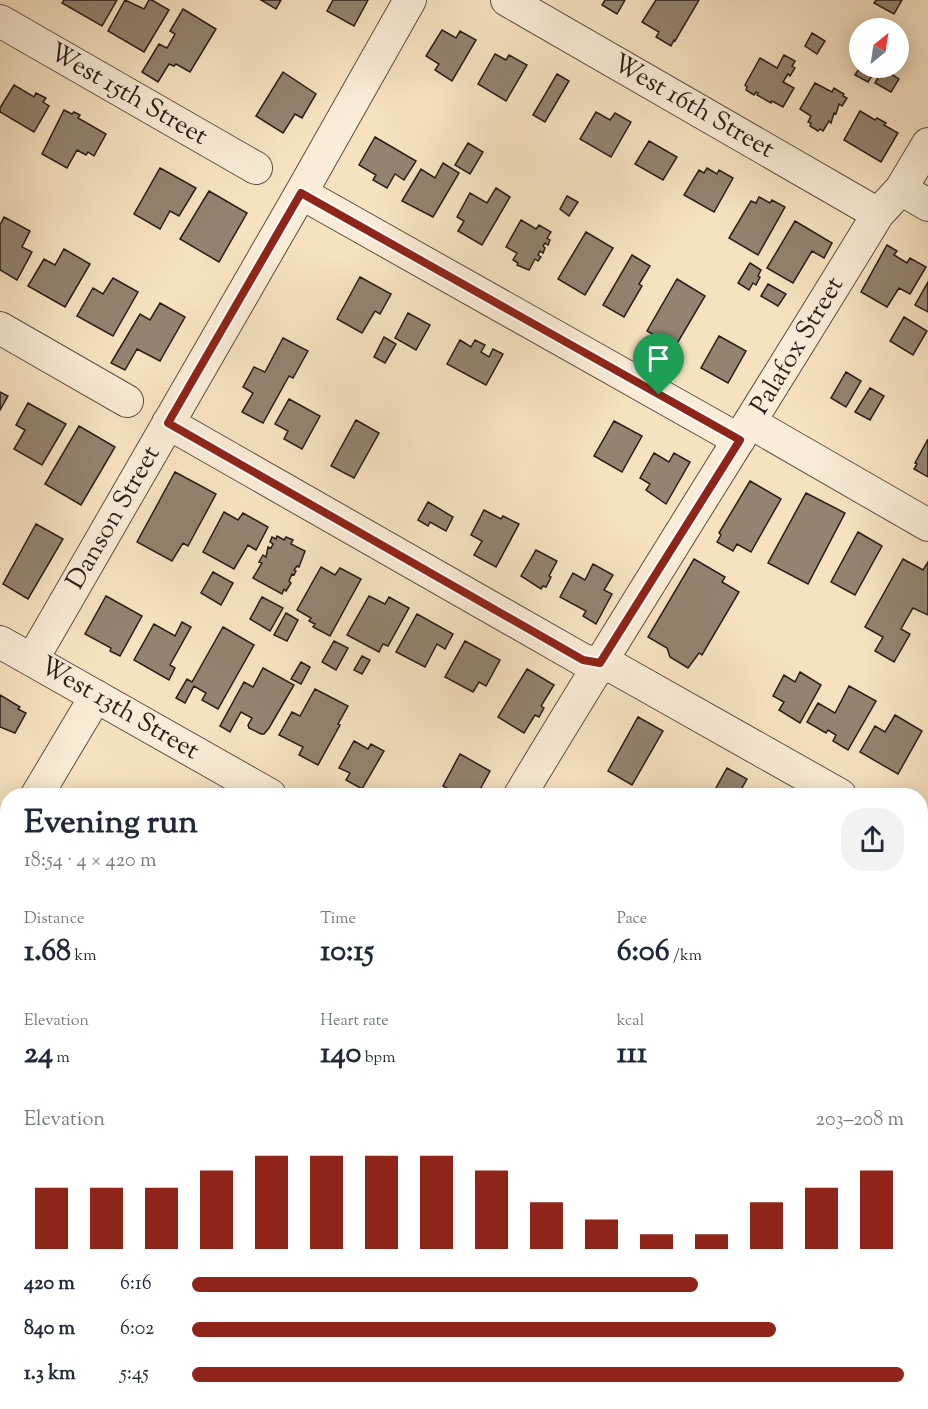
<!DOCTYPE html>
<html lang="en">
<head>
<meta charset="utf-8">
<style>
  :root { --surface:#fff; --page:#f2f2f3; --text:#1f2937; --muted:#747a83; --accent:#8f2418 }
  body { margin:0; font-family:"Sorts Mill Goudy",serif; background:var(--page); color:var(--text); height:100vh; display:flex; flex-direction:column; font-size:22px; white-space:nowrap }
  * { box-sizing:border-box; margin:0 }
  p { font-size:20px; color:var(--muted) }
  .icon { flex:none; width:33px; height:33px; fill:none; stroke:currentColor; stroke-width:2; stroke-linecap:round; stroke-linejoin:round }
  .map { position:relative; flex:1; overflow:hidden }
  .sheet { position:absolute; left:0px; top:788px; width:928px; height:622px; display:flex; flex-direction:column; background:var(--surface); border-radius:24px 24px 0 0; box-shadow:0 3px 15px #0003 }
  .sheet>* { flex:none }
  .needle { width:39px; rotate:30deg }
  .tools { position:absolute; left:849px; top:18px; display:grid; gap:12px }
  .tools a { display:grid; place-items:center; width:60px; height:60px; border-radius:50%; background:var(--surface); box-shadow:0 3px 15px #0003; font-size:30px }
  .pin { position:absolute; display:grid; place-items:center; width:51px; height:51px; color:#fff; margin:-62px -26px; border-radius:50% 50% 50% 0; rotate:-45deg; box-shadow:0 0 6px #0007 }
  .pin .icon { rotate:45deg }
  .round { display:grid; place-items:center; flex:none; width:63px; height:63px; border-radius:24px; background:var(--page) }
  .summary { display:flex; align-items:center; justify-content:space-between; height:102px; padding:0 24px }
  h1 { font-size:33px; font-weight:700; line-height:45px }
  .stats { display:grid; grid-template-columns:repeat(3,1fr); gap:9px; height:102px; padding:6px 24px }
  .stats div { display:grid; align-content:center }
  .stats b { font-size:30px; font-weight:700 }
  .stats small { font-size:16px; font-weight:400 }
  .stats p { font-size:16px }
  .chart { height:168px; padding:12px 24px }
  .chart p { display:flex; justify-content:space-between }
  .chart svg { width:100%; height:108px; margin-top:6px; stroke:var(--accent); stroke-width:6 }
  ul { padding:0 24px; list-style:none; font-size:20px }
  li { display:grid; grid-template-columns:96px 72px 1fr; align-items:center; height:45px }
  li i { height:15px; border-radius:8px; background:var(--accent) }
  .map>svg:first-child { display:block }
  .building { fill:#94836f; stroke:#291d18; stroke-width:1.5 }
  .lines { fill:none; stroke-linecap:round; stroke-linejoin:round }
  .minor-casing { stroke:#5c4e42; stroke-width:34 }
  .minor { stroke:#faecd6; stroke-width:32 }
  .route-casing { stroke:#fff; stroke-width:12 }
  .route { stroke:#8f2418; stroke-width:8 }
  .labels { text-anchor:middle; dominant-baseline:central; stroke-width:5; stroke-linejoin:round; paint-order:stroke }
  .street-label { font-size:26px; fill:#291d18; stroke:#faecd6 }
</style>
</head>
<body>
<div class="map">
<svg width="928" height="1409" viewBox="0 0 928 1409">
  <rect width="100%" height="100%" fill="#f7e2c0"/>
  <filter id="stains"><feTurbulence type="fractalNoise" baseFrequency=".00333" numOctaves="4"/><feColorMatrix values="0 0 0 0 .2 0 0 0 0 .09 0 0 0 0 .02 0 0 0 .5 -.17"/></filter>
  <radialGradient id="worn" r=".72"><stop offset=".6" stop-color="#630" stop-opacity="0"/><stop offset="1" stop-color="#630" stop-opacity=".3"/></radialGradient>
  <path class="building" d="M64 0H117L102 26 62 3Z
    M125 0 144 9 149 0H152L169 10 144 52 108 31Z
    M261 0H281L276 9Z
    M333 0H368L354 26 327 11Z
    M605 0H625L617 14 602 5Z
    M656 0H699L675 41 674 40 671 46 656 37 659 32 642 22Z
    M876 0H902L894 14 874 3Z
    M183 9 216 29 190 72 176 64 174 66 169 64 158 82 142 72 159 44 167 48 175 34 170 31Z
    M442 30 456 38 460 31 476 40 452 81 435 70 439 64 426 56Z
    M812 33 825 41 817 54 805 46Z
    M495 54 506 60 509 55 527 65 506 101 478 84Z
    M784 55 795 61 792 66 795 68 790 76 788 74 783 82 794 88 783 107 772 101 771 103 757 95 758 93 756 92 754 95 746 90 747 87 745 85 760 58 777 68Z
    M860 67 877 68 868 82 855 75Z
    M883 69 899 79 891 92 875 83Z
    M283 72 316 94 302 118 295 114 283 133 256 116Z
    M557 74 569 81 545 122 533 115Z
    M815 83 832 92 834 88 844 94 843 96 847 98 842 106 839 104 836 114 834 113 831 123 829 121 823 131 820 129 818 131 810 126 811 123 808 122 811 116 800 109Z
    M14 85 34 97 36 93 46 98 43 102 49 106 34 132 0 112V108Z
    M64 110 72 114 74 112 80 115 78 118 106 134 94 156 88 152 86 155 77 150 67 168 42 154Z
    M860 111 875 120 877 118 886 123 884 125 898 133 881 162 844 140Z
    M596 112 610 120 615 113 631 122 611 157 580 139Z
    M375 137 416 161 404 180 395 174 387 188 373 180 376 175 359 165Z
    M649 141 677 157 663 180 635 164Z
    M468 143 483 152 470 174 455 165Z
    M443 163 459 173 433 217 402 201 421 169 435 178Z
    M160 168 196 188 179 216 170 211 160 229 134 214Z
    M707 168 717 174 719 170 733 178 714 212 684 195 699 170 704 173Z
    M496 188 510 197 482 245 458 231 464 221 457 217 470 193 487 203Z
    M209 191 247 213 219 262 180 239Z
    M567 196 578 202 569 216 560 209Z
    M759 197 770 203 772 200 785 207 758 255 729 238 751 201 756 203Z
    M4 217 30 231 22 247 32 252 17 280 0 270V225Z
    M521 220 536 229 539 225 551 232 547 238 550 240 548 245 545 243 543 246 545 248 543 253 540 251 538 255 541 257 538 261 535 259 529 270 517 265 518 263 513 260 517 253 506 247Z
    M795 221 832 243 824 258 812 251 793 283 767 268Z
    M586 232 613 248 585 295 558 279Z
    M887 245 897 251 894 255 907 263 910 258 926 267 910 294 899 288 887 307 861 292Z
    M64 249 90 264 65 307 28 286 44 259 55 265Z
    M632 255 650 266 639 284 642 286 624 317 603 305Z
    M750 263 761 270 758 276 760 277 756 285 753 283 749 290 738 283Z
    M360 277 391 294 380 314 375 311 362 333 337 319Z
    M113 278 138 292 113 336 77 316 93 288 103 294Z
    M677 279 705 296 675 347 647 331Z
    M928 282V312L915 305Z
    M768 284 786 294 778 306 761 296Z
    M160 303 185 317 160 361 137 349 125 370 111 363 140 314 150 320Z
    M408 313 430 325 416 350 395 338Z
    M904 317 927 331 913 355 890 341Z
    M719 336 746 351 728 383 701 368Z
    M384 337 396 344 385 363 374 357Z
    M283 338 308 351 293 378 289 376 263 423 242 412 253 393 243 387 254 367 265 372Z
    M460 340 471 347 475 340 485 345 481 352 489 357 493 349 503 354 486 385 447 364Z
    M846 372 861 381 846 407 831 398Z
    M870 388 884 396 870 420 855 412Z
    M0 392 8 396 0 410Z
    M289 399 320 416 302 449 284 439 288 431 275 424Z
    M28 403 66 424 42 465 14 449 25 430 16 425Z
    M356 420 379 433 354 478 331 466Z
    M614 421 642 436 622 472 594 456Z
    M79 426 115 447 81 505 45 484Z
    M928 439V477L914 469 917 464 915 463Z
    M654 453 669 462 674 453 690 462 666 504 646 490 650 484 640 478Z
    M175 472 216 494 188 546 183 543 172 561 137 542Z
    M750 481 781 499 751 552 737 544 733 551 717 542 721 535 719 533Z
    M806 493 845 513 808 584 768 563Z
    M428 502 453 517 446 531 430 522 428 526 418 520Z
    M484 510 501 519 503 516 519 524 496 567 474 555 482 541 471 535Z
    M224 512 238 520 243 513 268 527 256 550 248 545 234 569 203 552Z
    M36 524 63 539 28 599 3 584Z
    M858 532 882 546 855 595 831 582Z
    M277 536 284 540 286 537 293 540 291 544 305 551 299 567 297 566 294 570 296 571 294 575 292 574 289 581 291 583 286 591 284 589 282 594 253 578 262 563 259 562 263 555 266 557 268 547 271 548 273 544 270 542 272 537 276 539Z
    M536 550 557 561 549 576 551 577 546 587 543 586 541 589 521 576Z
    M694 559 725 577 722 582 739 592 702 655 699 653 688 668 670 657 667 648 648 637Z
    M903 559 923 570 928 562V615L913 608 901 629 910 634 894 662 875 651 883 637 865 627Z
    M593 564 613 575 604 590 612 594 596 624 583 616 586 611 560 597 573 573 585 580Z
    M321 567 335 575 340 568 361 579 330 636 313 627 315 624 309 621 311 618 297 610Z
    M213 572 233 583 221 605 201 593Z
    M106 596 142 616 120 656 110 651 111 648 85 634Z
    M369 596 385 604 389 597 409 608 388 646 383 644 379 652 347 635Z
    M262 597 283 608 270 631 250 619Z
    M286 613 298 620 287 641 274 635Z
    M417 614 453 634 445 649 437 644 425 667 396 652Z
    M182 622 191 627 170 665 175 668 169 680 134 660 154 624 175 636Z
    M223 627 254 645 218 709 202 700 206 693 194 686 185 703 176 698 187 679 192 682Z
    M334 641 348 648 336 670 322 662Z
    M465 641 500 660 486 686 479 682 473 692 445 677Z
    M362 656 370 660 362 674 354 670Z
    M301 662 310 667 301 684 291 679Z
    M263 668 294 685 269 728 264 734H261L249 728 248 725 252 718 241 712 230 732 220 726 244 682 253 687Z
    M527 669 554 685 541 706 544 708 539 717 535 715 524 733 498 717Z
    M800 672 821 685 800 723 779 710 784 702 773 696 784 675 795 682Z
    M849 686 876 701 848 750 833 741 836 735 828 730 826 733 807 722 818 703 835 713Z
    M315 689 348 706 338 724 340 725 318 765 299 755 303 747 279 735 292 712 300 716Z
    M0 695 20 707 18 709 26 713 15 733 0 727Z
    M895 715 922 731 898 774 860 752 875 726 885 732Z
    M638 717 663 731 632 785 608 771Z
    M354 741 368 749 371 744 384 751 362 789 346 780 350 773 339 768Z
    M460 754 490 771 478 793 471 789 467 795H459L443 786Z
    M727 768 747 779 738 795H712Z
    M921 1224 928 1228V1250L924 1256 921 1255Z
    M8 1363V1402H27L23 1409 18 1407 17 1409H0V1369L3 1371Z
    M102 1402H122L119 1409H114Z
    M222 1402H263L259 1409H227L220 1405Z
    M278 1402H295L291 1409Z
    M594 1402H639L647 1408 594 1409 597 1404Z
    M784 1402H815L812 1409 800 1404 796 1409Z
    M894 1402H909L920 1409H890Z"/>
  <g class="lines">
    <g class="minor-casing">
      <path id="minor" d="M507 0 878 214
        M0 21 256 168
        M901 189 928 205
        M301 193 739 440
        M0 328 127 401
        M168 423 583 660 615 668 840 795
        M751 423 928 525
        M0 642 270 795
        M32 660 301 193 410 0
        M37 795 96 696
        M520 795C637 600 760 408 878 214L901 189 928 144
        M921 841 928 845
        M0 857 8 844
        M0 944 8 948
        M921 1030 928 1017
        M921 1172 928 1176
        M0 1310 8 1307
        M722 1402 734 1409
        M165 1409 169 1402"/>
    </g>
    <use href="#minor" class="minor"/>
  </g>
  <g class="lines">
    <g class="route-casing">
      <path id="route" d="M301 193 740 440 600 663 583 660 168 423Z"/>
    </g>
    <use href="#route" class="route"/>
  </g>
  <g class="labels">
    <g class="street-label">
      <text transform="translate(128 95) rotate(30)">West 15th Street</text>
      <text transform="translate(693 107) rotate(30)">West 16th Street</text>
      <text transform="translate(798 346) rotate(-59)">Palafox Street</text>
      <text transform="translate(114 518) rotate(-60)">Danson Street</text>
      <text transform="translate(119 709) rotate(30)">West 13th Street</text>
    </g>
  </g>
  <rect width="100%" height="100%" filter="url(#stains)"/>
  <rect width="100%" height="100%" fill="url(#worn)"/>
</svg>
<div class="tools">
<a><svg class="needle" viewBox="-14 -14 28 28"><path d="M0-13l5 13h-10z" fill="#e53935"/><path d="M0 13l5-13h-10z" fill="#747a83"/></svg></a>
</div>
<div class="pin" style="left:659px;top:395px;background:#1e9e55"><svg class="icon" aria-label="arrive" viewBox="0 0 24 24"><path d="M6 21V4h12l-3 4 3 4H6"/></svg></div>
<section class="sheet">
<div class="summary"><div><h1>Evening run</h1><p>18:54 · 4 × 420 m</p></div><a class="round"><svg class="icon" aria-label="share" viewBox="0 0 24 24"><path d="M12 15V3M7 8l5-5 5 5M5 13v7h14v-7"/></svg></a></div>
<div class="stats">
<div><p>Distance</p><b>1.68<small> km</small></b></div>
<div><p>Time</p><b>10:15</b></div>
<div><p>Pace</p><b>6:06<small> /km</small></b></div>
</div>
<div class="stats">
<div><p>Elevation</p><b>24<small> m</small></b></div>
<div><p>Heart rate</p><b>140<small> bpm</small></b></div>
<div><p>kcal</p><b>111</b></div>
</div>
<div class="chart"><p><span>Elevation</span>203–208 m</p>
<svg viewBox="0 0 160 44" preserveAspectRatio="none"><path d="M5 44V19M15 44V19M25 44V19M35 44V12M45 44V6M55 44V6M65 44V6M75 44V6M85 44V12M95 44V25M105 44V32M115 44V38M125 44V38M135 44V25M145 44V19M155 44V12"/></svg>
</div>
<ul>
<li><b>420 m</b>6:16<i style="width:71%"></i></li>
<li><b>840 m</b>6:02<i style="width:82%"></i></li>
<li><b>1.3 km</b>5:45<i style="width:100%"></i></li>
</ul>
</section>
</div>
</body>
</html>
